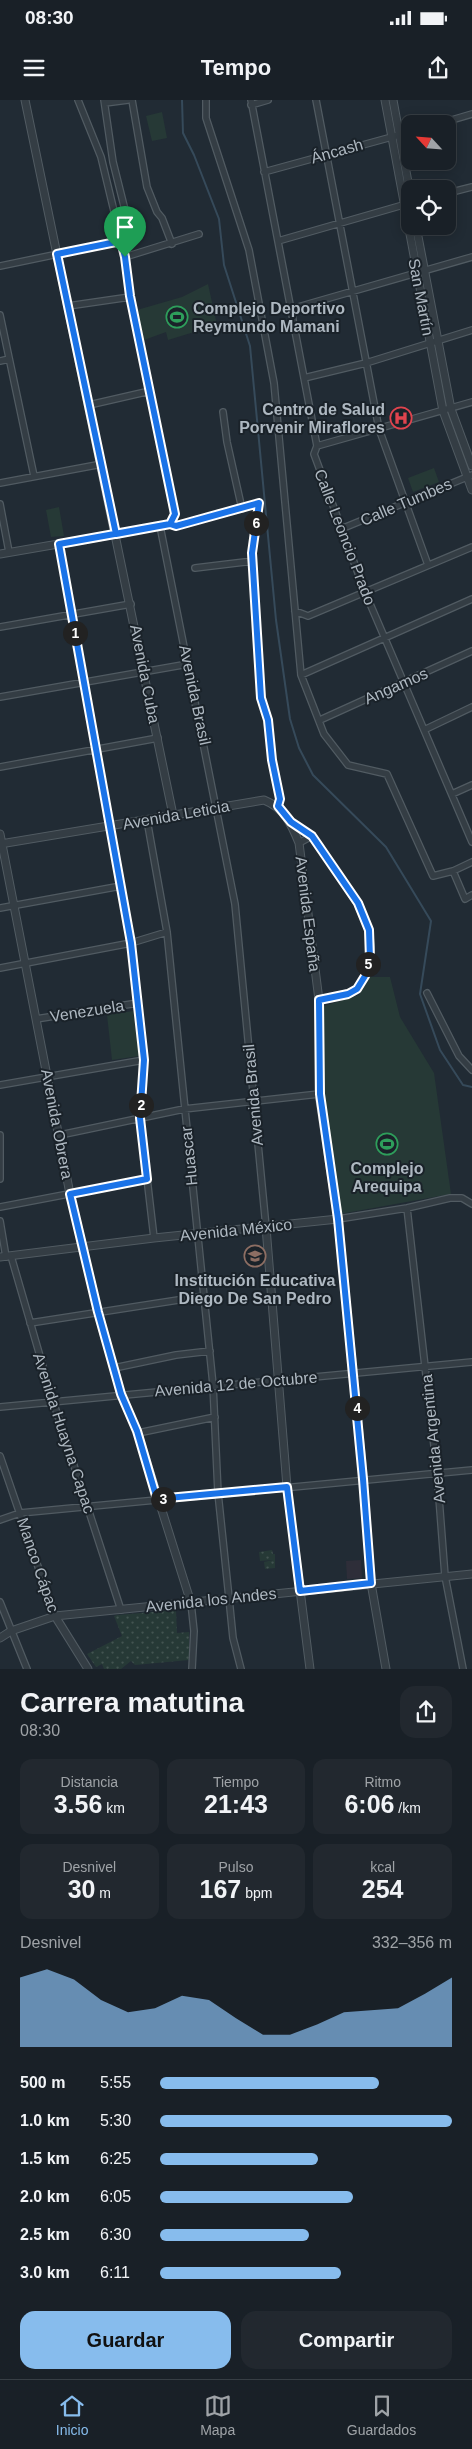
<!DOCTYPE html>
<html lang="es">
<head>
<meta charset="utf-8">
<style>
  :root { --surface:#192027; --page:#22282f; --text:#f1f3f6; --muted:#9fa3a7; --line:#373e44; --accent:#87bced }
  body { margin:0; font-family:Helvetica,sans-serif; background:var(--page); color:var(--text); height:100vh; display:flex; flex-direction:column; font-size:19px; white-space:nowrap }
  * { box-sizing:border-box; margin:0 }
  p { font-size:16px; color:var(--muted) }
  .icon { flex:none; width:28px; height:28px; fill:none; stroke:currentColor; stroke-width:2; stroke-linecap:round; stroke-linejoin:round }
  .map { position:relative; height:1569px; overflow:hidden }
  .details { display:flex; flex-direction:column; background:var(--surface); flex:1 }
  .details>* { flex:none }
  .needle { width:32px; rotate:296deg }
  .tools { position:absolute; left:401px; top:15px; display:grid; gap:10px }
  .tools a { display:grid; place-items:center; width:55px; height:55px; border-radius:10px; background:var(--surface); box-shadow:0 2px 12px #0003,0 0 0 1px var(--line); font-size:25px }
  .pin { position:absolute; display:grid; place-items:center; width:42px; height:42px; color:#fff; margin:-51px -21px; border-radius:50% 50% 50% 0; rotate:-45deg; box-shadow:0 0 5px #0007 }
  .pin .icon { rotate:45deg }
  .km { position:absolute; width:25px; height:25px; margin:-12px; border-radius:50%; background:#222; color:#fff; font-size:14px; line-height:25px; text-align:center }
  .round { display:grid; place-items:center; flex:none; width:52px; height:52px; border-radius:15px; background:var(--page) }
  .summary { display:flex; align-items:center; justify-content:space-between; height:85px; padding:0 20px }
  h1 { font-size:28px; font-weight:700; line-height:38px }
  .stats { display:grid; grid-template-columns:repeat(3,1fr); gap:8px; height:85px; padding:5px 20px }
  .stats div { display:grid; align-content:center; border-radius:12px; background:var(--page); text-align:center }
  .stats b { font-size:25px; font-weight:700 }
  .stats small { font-size:14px; font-weight:400 }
  .stats p { font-size:14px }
  .chart { height:140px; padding:10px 20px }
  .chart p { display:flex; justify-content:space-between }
  .chart svg { width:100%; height:90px; margin-top:5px; fill:var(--accent); opacity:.7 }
  .action { display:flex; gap:10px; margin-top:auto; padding:10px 20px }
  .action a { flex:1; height:58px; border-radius:15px; background:var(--accent); color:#111; font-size:20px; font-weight:700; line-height:58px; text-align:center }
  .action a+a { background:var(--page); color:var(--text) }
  ul { padding:0 20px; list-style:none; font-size:16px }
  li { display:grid; grid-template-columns:80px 60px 1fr; align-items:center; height:38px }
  li i { height:12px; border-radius:6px; background:var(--accent) }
  .status { display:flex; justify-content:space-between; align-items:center; height:35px; padding:0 25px; background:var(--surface); direction:ltr }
  .status svg { height:14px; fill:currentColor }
  header { display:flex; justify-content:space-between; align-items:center; height:65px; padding:0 20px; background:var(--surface); font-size:22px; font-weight:700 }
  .menu { display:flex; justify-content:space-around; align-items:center; height:70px; border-top:1px solid var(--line); background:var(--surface); font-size:14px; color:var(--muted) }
  .menu a { display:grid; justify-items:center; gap:2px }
  .menu .on { color:var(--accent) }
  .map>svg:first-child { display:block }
  .medical { fill:#2e2e39 }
  .grass { fill:#263936 }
  .park { fill:url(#park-dots) }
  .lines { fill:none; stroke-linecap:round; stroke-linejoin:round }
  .stream { stroke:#364a5a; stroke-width:2 }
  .minor-casing { stroke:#515b62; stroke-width:8 }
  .tertiary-casing { stroke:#515b62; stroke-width:9 }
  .minor { stroke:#343d44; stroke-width:5.5 }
  .tertiary { stroke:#343d44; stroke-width:7 }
  .route-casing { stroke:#fff; stroke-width:10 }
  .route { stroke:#1a73e8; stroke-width:6 }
  .labels { text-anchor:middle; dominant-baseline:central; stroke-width:4; stroke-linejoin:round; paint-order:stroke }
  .street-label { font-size:16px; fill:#aeb8c1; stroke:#1a2229 }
  .poi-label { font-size:16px; font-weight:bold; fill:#aeb8c1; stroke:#1a2229 }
</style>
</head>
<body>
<div class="status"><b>08:30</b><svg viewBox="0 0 49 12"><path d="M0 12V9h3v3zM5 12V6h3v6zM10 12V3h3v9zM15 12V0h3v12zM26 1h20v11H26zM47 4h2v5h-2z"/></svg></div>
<header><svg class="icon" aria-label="menu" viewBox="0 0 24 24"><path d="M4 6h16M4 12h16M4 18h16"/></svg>Tempo<svg class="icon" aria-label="share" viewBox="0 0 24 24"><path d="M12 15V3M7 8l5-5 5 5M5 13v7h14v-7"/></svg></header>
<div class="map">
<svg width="472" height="1569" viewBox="0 0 472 1569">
  <defs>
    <pattern id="park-dots" width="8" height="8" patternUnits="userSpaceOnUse" patternTransform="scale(1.25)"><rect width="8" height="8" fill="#263936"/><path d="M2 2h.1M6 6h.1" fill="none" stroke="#435451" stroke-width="1.8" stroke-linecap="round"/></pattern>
  </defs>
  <rect width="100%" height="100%" fill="#212b34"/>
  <path class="medical" d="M361 1460 362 1478 347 1479 346 1461Z"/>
  <path class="grass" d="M162 12 167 38 152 41 146 16Z
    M208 184 217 225 168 240 166 232 144 240 137 210 182 197Z
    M434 368 439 382 413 392 408 378Z
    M59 407 64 436 51 437 46 410Z
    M368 877H390L400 917 434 973 451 1094 340 1114 323 993 324 906 359 895Z
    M133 911 139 956 112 960 107 915Z"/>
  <path class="park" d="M272 1450 273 1454H275V1468L265 1469 264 1462 273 1460 260 1461 259 1452Z
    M176 1510 177 1533 189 1532V1560L135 1565 131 1561 121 1569H104L102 1564 96 1567 87 1554 122 1536 114 1516 117 1515Z"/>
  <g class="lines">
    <path class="stream" d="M182 0 183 33 194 55 219 119 224 165 250 246 276 520 290 619 299 648 313 675 386 747 431 821 420 894 440 950 463 985 472 987"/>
    <g class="minor-casing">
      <path id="minor" d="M78 0 101 57 125 157 130 197 175 415 170 424
        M132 0 147 87 157 112 162 118 172 144
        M206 0V18L249 150 274 283 301 575 324 634 348 665 387 674 433 776 453 771 472 762
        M251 0 317 346 314 354 365 492 472 742
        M316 0 379 329 428 465
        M105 3 128 0
        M251 5 268 0
        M438 24 472 14
        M264 72 410 32
        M448 93 472 87
        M278 141 410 103
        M125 157 199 134
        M0 166 121 141 125 110 113 62 104 0
        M68 206 130 197
        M291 209 472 157
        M0 215 34 376
        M0 261 9 259
        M304 278 366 263 472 230
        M89 305 150 291
        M223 312 227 342 242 409
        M317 346 472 302
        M0 383 102 364
        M0 404 9 452
        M160 426 235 804 266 1127
        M341 429 472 375
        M116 434 170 424 176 426 259 403 252 453 261 598 268 620 272 660 280 699 278 706
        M59 444 131 843 144 960 140 1018 154 1138
        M195 468 253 461
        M295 511 308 516 472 447
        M0 527 131 504
        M301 575 472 499
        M0 597 188 564
        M320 620 472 551
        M424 630 472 607
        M0 667 158 638
        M452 694 472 685
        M147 720 167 832 213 1285 218 1393 229 1498 233 1538 241 1569
        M291 722 312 736 357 803 369 830 371 847 370 859 365 876 357 889 349 893 319 900
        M299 743 312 736
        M453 771 465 799 472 795
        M0 808 121 786
        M0 868 131 843 167 832
        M427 893 459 956 472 970
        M36 919 138 903
        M0 985 144 960
        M0 1035V1079
        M60 1035 184 1009 319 994
        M0 1107 147 1079
        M407 1108 437 1372 445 1476 463 1569
        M338 1119 407 1108 450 1098H462L472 1104
        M0 1121 6 1157
        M11 1156 53 1301 121 1510
        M30 1223 204 1196
        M114 1268 176 1255 210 1251
        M0 1307 472 1262
        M138 1333 215 1317
        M0 1356 55 1516
        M0 1420 20 1413 472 1370
        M0 1502 27 1569
        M191 1503 194 1531 192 1569"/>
    </g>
    <g class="tertiary-casing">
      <path id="tertiary" d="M25 0 173 715
        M385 0 443 311 472 390
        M393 0 410 93
        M416 126 451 309 472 366
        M0 454 116 434
        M0 734 70 1094 98 1212 121 1294 137 1331 191 1503
        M0 744 264 700C284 708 291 723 299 743L319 900V994L338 1119 362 1364 371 1483 386 1569
        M266 1127 287 1387 310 1569
        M0 1157 154 1138 338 1119
        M55 1516 88 1569
        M0 1538 11 1531 55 1516 472 1474"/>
    </g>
    <use href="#minor" class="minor"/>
    <use href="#tertiary" class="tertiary"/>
  </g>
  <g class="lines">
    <g class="route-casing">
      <path id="route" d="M125 157 130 196 175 414 170 424 59 444 131 843 144 960 140 1018 147 1079 70 1094 98 1212 121 1294 137 1331 157 1399 287 1387 300 1491 371 1483 363 1379 338 1119 320 994 319 900 348 894 357 889 365 876 370 859 369 830 358 803 312 736 291 722 278 706 280 699 272 660 268 620 261 598 252 453 259 403 176 426 170 424 116 434 57 154 121 141 125 157"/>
    </g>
    <use href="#route" class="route"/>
  </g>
  <defs>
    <g id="stadium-ring" transform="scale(1.125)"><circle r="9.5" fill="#1a2229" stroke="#2e9e5b" stroke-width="1.5"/><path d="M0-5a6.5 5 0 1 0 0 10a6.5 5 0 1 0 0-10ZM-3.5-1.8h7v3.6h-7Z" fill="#2e9e5b"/></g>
    <g id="hospital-ring" transform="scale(1.125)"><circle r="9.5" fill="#1a2229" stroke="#e0444e" stroke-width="1.5"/><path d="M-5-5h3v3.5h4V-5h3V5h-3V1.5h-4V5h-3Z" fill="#e0444e"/></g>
    <g id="school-ring" transform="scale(1.125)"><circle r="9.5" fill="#1a2229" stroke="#8d6e63" stroke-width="1.5"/><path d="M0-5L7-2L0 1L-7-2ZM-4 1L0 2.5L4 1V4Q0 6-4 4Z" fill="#8d6e63"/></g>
  </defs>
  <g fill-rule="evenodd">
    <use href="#stadium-ring" x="177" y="217"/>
    <use href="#hospital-ring" x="401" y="318"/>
    <use href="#stadium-ring" x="387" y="1044"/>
    <use href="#school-ring" x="255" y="1156"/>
  </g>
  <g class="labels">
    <g class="street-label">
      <text transform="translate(337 51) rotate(-16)">Áncash</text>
      <text transform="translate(421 197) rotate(79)">San Martín</text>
      <text transform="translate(406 402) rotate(-23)">Calle Tumbes</text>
      <text transform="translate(345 437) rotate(69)">Calle Leoncio Prado</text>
      <text transform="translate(145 574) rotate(79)">Avenida Cuba</text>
      <text transform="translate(396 586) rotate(-24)">Angamos</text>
      <text transform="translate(195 595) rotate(78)">Avenida Brasil</text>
      <text transform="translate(176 715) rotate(-10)">Avenida Leticia</text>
      <text transform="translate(308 814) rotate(83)">Avenida España</text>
      <text transform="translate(87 911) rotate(-9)">Venezuela</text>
      <text transform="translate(253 995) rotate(-95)">Avenida Brasil</text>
      <text transform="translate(57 1024) rotate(79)">Avenida Obrera</text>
      <text transform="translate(189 1056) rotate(-96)">Huascar</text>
      <text transform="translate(236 1130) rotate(-6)">Avenida México</text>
      <text transform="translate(236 1284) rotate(-5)">Avenida 12 de Octubre</text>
      <text transform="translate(64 1333) rotate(72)">Avenida Huayna Capac</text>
      <text transform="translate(433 1339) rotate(-96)">Avenida Argentina</text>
      <text transform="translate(38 1465) rotate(71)">Manco Cápac</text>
      <text transform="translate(211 1500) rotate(-6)">Avenida los Andes</text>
    </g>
    <g class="poi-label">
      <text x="193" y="208" text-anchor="start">Complejo Deportivo<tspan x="193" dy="18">Reymundo Mamani</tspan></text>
      <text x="385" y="309" text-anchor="end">Centro de Salud<tspan x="385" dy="18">Porvenir Miraflores</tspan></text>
      <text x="387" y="1068">Complejo<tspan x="387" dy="18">Arequipa</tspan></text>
      <text x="255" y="1180">Institución Educativa<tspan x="255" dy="18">Diego De San Pedro</tspan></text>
    </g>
  </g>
</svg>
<div class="tools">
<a><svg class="needle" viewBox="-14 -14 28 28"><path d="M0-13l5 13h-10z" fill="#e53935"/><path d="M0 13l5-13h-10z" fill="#9fa3a7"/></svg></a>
<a><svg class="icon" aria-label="locate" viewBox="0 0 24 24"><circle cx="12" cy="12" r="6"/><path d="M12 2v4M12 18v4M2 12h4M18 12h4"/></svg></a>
</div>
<div class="pin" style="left:125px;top:157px;background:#1e9e55"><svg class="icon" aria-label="arrive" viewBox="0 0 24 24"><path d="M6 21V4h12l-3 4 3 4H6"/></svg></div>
<b class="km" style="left:75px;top:533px">1</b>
<b class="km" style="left:141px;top:1005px">2</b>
<b class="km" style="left:163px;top:1399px">3</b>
<b class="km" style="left:357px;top:1308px">4</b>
<b class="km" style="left:368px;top:864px">5</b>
<b class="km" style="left:256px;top:423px">6</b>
</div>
<section class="details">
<div class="summary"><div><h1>Carrera matutina</h1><p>08:30</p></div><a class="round"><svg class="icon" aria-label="share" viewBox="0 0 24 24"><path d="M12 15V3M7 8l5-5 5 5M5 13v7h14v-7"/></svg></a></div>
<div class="stats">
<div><p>Distancia</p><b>3.56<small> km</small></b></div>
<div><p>Tiempo</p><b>21:43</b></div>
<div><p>Ritmo</p><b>6:06<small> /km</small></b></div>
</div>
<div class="stats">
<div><p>Desnivel</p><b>30<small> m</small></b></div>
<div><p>Pulso</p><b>167<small> bpm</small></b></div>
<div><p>kcal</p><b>254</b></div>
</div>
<div class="chart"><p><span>Desnivel</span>332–356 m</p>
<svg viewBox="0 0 160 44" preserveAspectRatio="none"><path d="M0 44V10L10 6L20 11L30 21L40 27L50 25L60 19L70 21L80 30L90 38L100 38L110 33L120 27L130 26L140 25L150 18L160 10V44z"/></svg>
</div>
<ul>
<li><b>500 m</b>5:55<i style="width:75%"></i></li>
<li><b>1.0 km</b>5:30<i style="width:100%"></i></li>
<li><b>1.5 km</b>6:25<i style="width:54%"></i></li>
<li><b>2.0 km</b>6:05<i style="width:66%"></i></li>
<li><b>2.5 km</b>6:30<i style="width:51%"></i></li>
<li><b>3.0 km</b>6:11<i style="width:62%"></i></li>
</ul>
<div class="action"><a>Guardar</a><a>Compartir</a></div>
</section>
<nav class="menu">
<a class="on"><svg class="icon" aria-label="home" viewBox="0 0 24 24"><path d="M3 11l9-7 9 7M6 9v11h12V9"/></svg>Inicio</a>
<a><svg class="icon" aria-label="map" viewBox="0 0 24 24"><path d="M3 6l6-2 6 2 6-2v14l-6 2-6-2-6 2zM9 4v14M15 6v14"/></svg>Mapa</a>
<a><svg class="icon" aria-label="saved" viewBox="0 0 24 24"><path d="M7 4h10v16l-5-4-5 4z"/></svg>Guardados</a>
</nav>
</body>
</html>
